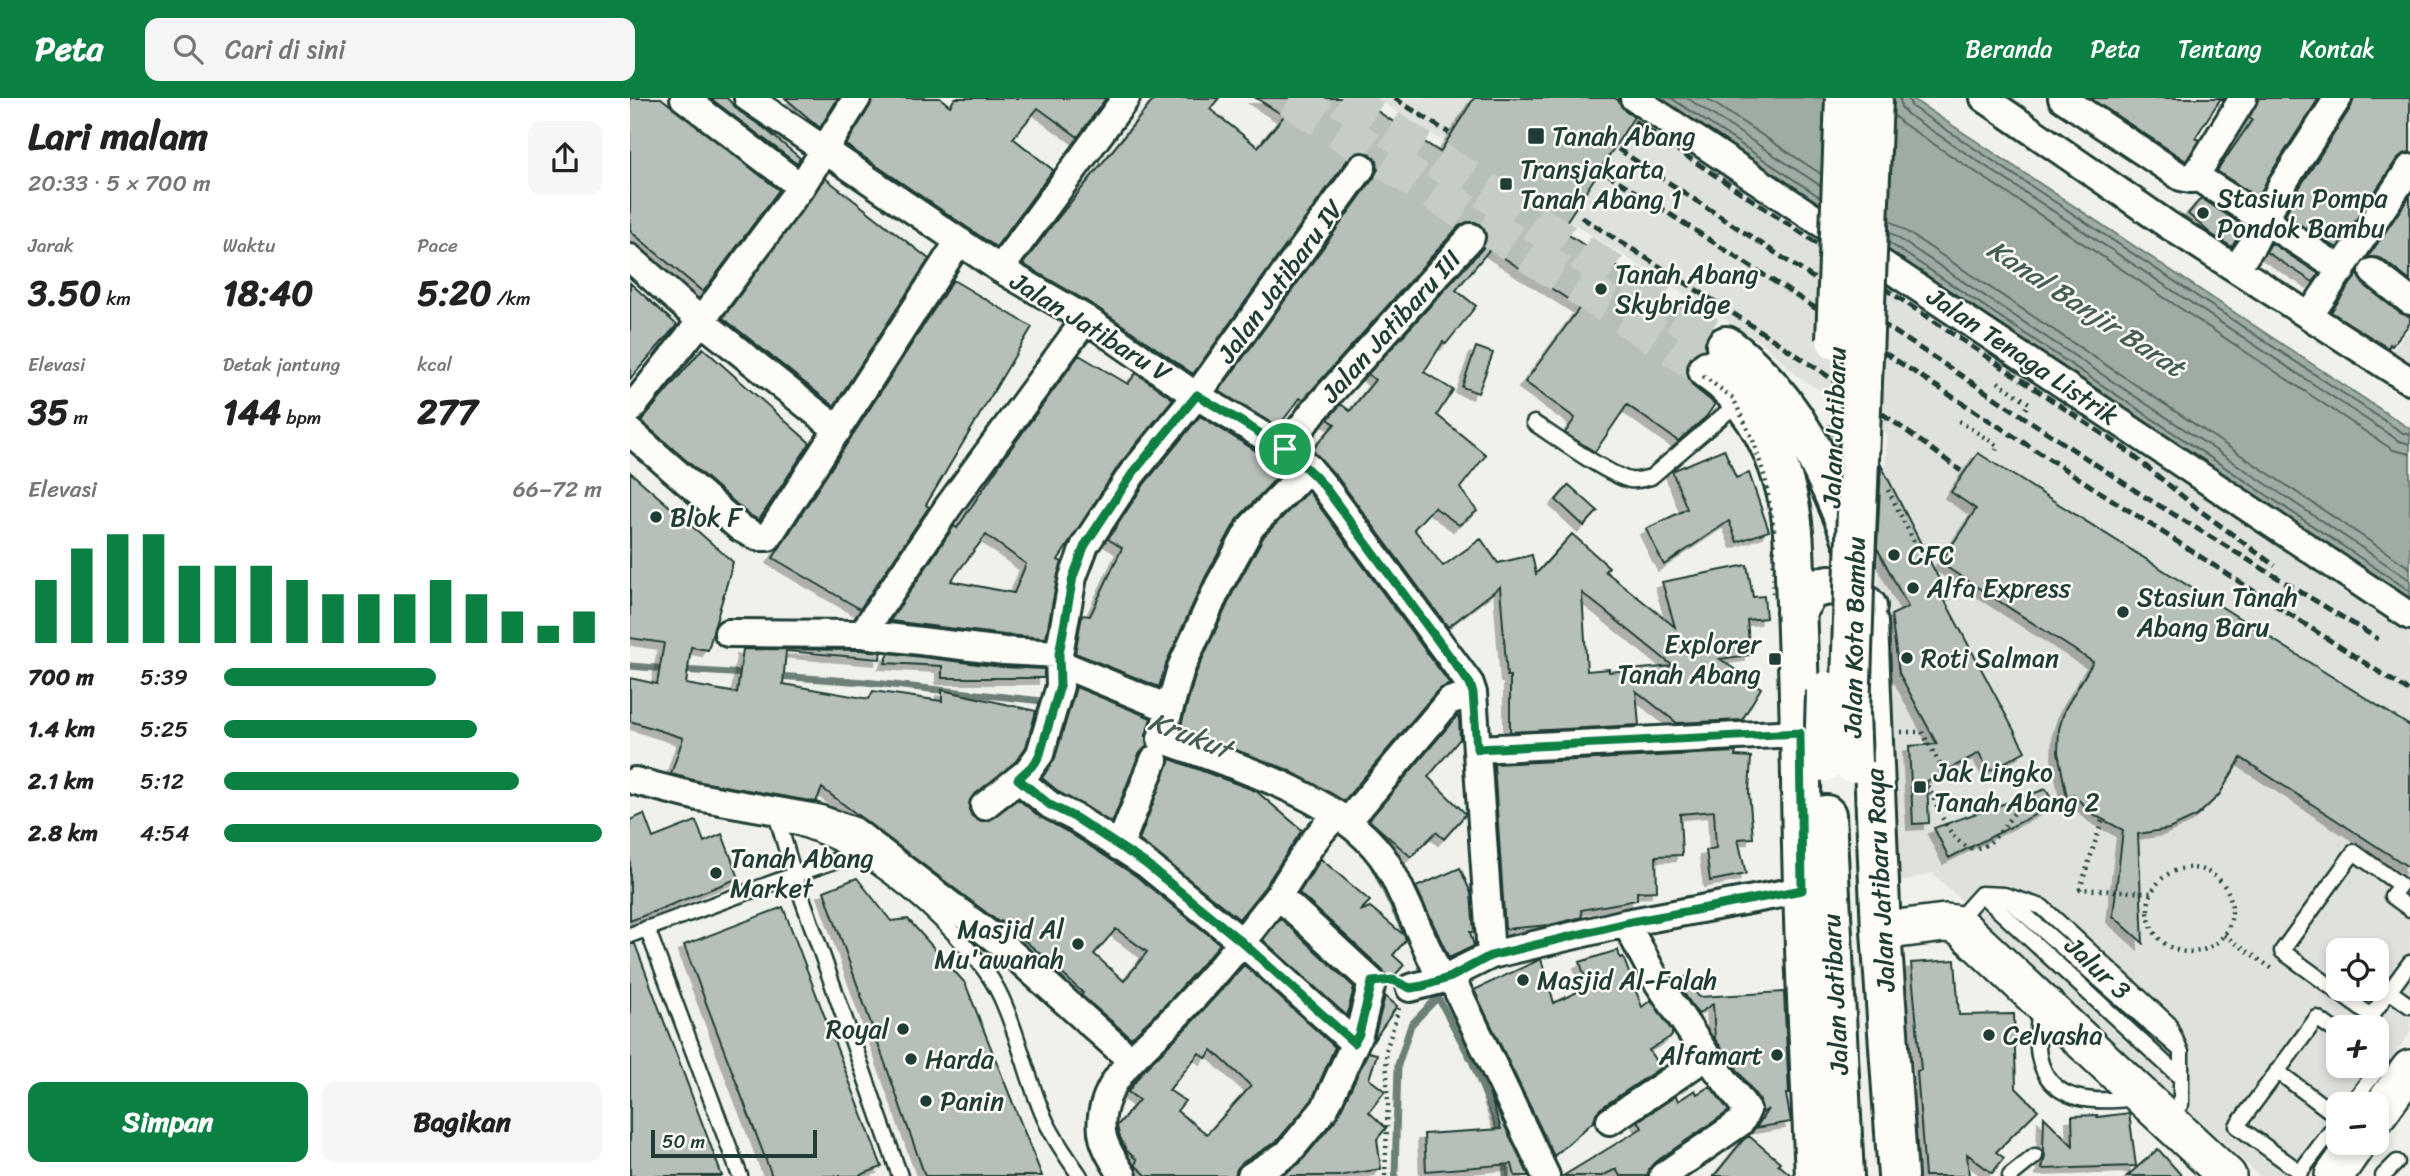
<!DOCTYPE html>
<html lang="id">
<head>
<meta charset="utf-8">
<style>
  :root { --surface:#fff; --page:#f6f6f6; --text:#222; --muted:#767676; --accent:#0b8043 }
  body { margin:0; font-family:Sriracha,sans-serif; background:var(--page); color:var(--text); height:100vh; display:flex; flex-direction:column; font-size:26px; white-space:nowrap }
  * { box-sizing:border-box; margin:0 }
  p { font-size:23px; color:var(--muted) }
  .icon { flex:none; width:38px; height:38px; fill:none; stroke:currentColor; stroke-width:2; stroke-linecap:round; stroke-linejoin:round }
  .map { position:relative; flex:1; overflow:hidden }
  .panel { display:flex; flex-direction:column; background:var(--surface); width:630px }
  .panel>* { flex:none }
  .buttons { position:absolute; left:1696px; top:840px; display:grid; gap:14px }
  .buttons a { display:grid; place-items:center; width:63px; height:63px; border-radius:14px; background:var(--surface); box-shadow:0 4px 10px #0003; font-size:35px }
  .scale { position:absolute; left:21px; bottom:18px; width:166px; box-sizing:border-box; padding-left:7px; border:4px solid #1f3d34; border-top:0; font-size:19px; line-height:24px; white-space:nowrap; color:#1f3d34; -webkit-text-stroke:5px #fdfcf7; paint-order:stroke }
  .pin { position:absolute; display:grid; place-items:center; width:60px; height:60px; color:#fff; margin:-30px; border:4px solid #fff; border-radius:50%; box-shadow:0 2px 7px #0007 }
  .round { display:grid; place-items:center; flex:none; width:74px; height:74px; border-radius:14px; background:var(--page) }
  .overview { display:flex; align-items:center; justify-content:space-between; height:119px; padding:0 28px }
  h1 { font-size:38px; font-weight:700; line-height:52px }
  .metrics { display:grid; grid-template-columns:repeat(3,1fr); gap:10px; height:119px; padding:7px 28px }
  .metrics div { display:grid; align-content:center }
  .metrics b { font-size:35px; font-weight:700 }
  .metrics small { font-size:19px; font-weight:400 }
  .metrics p { font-size:19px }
  .chart { height:196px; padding:14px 28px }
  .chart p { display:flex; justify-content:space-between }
  .chart svg { width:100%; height:126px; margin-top:7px; stroke:var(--accent); stroke-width:6 }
  .button { display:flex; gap:14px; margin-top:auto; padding:14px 28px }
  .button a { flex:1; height:80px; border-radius:14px; background:var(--accent); color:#fff; font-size:28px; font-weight:700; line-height:80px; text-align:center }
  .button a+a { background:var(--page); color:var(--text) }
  ul { padding:0 28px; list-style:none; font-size:23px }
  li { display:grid; grid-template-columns:112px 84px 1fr; align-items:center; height:52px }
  li i { height:18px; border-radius:9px; background:var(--accent) }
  header { display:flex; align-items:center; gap:42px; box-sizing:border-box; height:98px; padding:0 35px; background:var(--accent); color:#fff }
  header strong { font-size:33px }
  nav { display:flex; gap:38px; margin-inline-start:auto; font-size:24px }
  .search { width:490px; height:63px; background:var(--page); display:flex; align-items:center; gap:18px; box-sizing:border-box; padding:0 24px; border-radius:14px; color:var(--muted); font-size:26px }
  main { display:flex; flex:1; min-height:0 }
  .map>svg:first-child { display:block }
  .built { fill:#dfe2dc; fill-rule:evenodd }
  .water { fill:#9faca4; stroke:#6c8077; stroke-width:2 }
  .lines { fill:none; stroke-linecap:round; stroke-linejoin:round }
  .shore { stroke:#526961; stroke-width:2 }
  .stream { stroke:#6c8077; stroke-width:7 }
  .building { fill:#b6bfb8; stroke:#1f3d34; stroke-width:2; fill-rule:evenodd; filter:url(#shadow) }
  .primary-tunnel { stroke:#c6cdc6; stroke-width:38; stroke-dasharray:38 19; stroke-linecap:butt }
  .lane-casing { stroke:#1f3d34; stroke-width:19 }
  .street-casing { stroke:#1f3d34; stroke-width:32 }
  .secondary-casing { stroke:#1f3d34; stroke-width:42 }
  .primary-casing { stroke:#1f3d34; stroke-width:44 }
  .path { stroke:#1f3d34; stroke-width:4.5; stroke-dasharray:2 5; stroke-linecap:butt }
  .lane { stroke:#fdfcf7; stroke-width:14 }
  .street { stroke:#fdfcf7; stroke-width:26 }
  .secondary { stroke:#fdfcf7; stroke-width:37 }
  .primary { stroke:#fdfcf7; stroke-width:38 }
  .rail { stroke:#1f3d34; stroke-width:5; stroke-dasharray:10 5; stroke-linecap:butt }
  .primary-bridge-casing { stroke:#1f3d34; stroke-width:44; stroke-linecap:butt }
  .path-bridge { stroke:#1f3d34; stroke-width:4.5; stroke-dasharray:2 5; stroke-linecap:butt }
  .primary-bridge { stroke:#fdfcf7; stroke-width:38 }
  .route-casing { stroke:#fff; stroke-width:14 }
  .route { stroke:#0b8043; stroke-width:9 }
  .poi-dot { fill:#1f3d34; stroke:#fdfcf7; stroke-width:2.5 }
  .labels { text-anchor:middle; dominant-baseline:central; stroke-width:5; stroke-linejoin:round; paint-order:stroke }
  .poi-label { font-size:26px; fill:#1f3d34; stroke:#fdfcf7; text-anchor:start }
  .street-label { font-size:26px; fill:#1f3d34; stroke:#fdfcf7 }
  .water-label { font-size:28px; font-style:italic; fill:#455e56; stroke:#fdfcf7 }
</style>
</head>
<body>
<header>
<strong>Peta</strong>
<div class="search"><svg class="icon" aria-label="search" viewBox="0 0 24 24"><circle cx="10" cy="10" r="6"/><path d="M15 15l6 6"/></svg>Cari di sini</div>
<nav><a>Beranda</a><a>Peta</a><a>Tentang</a><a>Kontak</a></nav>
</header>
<main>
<section class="panel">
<div class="overview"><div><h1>Lari malam</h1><p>20:33 · 5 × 700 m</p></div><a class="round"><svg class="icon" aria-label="share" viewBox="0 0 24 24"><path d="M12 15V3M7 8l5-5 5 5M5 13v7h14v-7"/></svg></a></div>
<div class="metrics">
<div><p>Jarak</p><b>3.50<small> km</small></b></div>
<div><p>Waktu</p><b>18:40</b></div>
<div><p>Pace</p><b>5:20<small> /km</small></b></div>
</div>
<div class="metrics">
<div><p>Elevasi</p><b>35<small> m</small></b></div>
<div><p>Detak jantung</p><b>144<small> bpm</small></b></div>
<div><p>kcal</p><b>277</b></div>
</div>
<div class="chart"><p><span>Elevasi</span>66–72 m</p>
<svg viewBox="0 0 160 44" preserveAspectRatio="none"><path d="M5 44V22M15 44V11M25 44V6M35 44V6M45 44V17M55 44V17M65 44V17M75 44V22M85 44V27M95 44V27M105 44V27M115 44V22M125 44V27M135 44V33M145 44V38M155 44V33"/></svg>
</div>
<ul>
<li><b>700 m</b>5:39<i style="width:56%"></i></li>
<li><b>1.4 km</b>5:25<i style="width:67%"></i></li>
<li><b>2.1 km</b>5:12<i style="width:78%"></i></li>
<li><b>2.8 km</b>4:54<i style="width:100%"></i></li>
</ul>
<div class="button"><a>Simpan</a><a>Bagikan</a></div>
</section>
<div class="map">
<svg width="1780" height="1078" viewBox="0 0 1780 1078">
  <defs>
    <filter id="shadow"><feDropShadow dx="-6" dy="6" stdDeviation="0" flood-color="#0004"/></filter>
  </defs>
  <rect width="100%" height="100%" fill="#f0f1eb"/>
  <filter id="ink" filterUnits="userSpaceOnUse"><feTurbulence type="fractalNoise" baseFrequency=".0143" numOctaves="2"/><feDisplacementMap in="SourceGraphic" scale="14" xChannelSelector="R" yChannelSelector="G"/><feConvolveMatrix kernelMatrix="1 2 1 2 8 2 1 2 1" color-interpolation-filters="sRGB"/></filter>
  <g filter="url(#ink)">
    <path class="built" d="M745 0H977L1780 521V935L1728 1006H1708V1033L1674 1078H1629L1302 775 1262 787 1244 568 1257 336 1169 279 1135 247ZM1708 852H1746V891H1708ZM1708 929H1746V968H1708Z
      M1780 230V274L1757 259Z"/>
    <path class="water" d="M1029 0H1281L1780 331V501Z"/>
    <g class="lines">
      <path class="shore" d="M1041 0 1190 99
        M1057 0 1191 88
        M1076 0 1191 76
        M1270 0 1271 9 1277 16 1769 343 1780 346
        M1278 0 1282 9 1773 335 1780 337
        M1263 17 1272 25 1763 352 1780 356
        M1259 122 1780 470
        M1259 134 1780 482
        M1258 144 1780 493"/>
      <path class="stream" d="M0 568 38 571
        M50 572 118 576
        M147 578 235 584 431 605 447 612
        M741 763 775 834
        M802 888 842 963 872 1039
        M875 1058 876 1078
        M765 1078 768 967 781 927 808 899"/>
    </g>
    <path class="building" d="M0 0H31L149 92 73 194 0 133Z
      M80 0H97L109 13 134 30 170 60 167 66Z
      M155 0H208L190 30Z
      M243 0H310L320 8 325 0H476L448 39 408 10 383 40 423 72 366 149 216 47 240 8Z
      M525 0H589L580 11 628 49 654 18 626 0H727L810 54 844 0H985L989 3 995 13 1004 19 931 132 1083 231 1075 244V251L1061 258 1056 270 1058 280 1064 289 1085 306 1076 319 1048 343 997 307 965 354 935 335 945 320 895 284 950 209 860 151 826 192 846 208 816 246 813 244 794 274 823 292 807 317 856 357 830 390 847 413 829 427 804 409 784 431 813 468 851 441 868 465 902 457 906 476 942 436 979 469 975 473 1045 529 1032 484 1117 467 1123 499 1134 498 1136 520 1117 522 1120 557 1090 561 1131 590 1112 622 1047 625 1006 593 1009 627 880 634V578H877L870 489 818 529 707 379 682 352 705 326 698 321 711 306 720 313 745 282 738 276 853 150 856 143V135L851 127 845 124H837L829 128 673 302 670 300 648 329 589 293 745 78 748 71 747 63 741 56 733 53 726 54 719 60 563 276 465 208 393 166 423 126ZM952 495 970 509 1043 568 979 574V571L957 573Z
      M1460 0H1595L1593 2 1591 0 1565 40 1569 42 1556 63Z
      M1629 0H1689L1639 78 1628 100 1587 73 1622 22 1619 20Z
      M1724 0H1780V54L1773 56 1767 61 1707 150 1655 117 1666 95 1721 9Z
      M195 80 299 161 204 308 93 220Z
      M1780 98V183L1752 161 1738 159Z
      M1571 100 1614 128 1602 149 1581 136 1558 116Z
      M1641 145 1689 176 1683 184 1636 154Z
      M1728 175 1733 186 1770 215 1780 218V225L1762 248 1760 246 1758 250 1701 214Z
      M323 182 402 229 296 407 299 409 230 511 143 460Z
      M0 185 47 227 0 281Z
      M846 249 863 255 848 295 832 289Z
      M73 250 180 345 129 422 119 417 11 323Z
      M449 257 498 286 506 275 543 301 489 367 428 462 432 464 428 476 416 540 375 537 260 523 324 428 327 430 374 360ZM356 437 396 466 384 495 321 483Z
      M570 318 655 371 607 421 575 480 537 563 529 589 445 555 452 517 460 518 492 450 478 441 515 385Z
      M1209 323 1207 353 1195 330Z
      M1094 351 1106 380 1119 375 1139 433 1107 444 1099 423 1034 467 1016 431 1057 411 1042 373Z
      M1348 355 1780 628V770L1611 660 1589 697 1567 718 1539 731 1508 736 1513 845 1483 818 1493 732 1466 718 1443 697 1437 700 1428 654 1429 631 1435 611 1463 564 1310 465 1346 411 1321 394Z
      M1251 367 1319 501 1315 503 1395 653 1359 673 1349 655 1297 683 1299 725 1283 726 1279 648 1307 646 1269 575 1261 517 1278 509 1247 450Z
      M0 374 103 464 78 552 61 549 56 586 107 595 113 551 231 552 251 554 250 561 156 553 153 586 239 601 243 593 312 603V592L406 613 396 649 386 663 340 702 339 711 342 718 349 723H357L388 701 410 719 438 734 506 778 590 846 541 901 501 940 451 897 453 895 413 858 371 823 370 825 192 690 186 704 71 684 41 676 53 640 0 623V580L27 586 34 545 0 540ZM486 831 517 854 494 883 464 856Z
      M939 387 968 413 954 428 926 402Z
      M678 393 820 586 807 593 714 703 656 671 550 631 566 575 603 494 634 438Z
      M259 555 372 569 414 571V580H312V568L255 565Z
      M446 589 521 620 516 637 517 648 509 656 482 725 429 694 412 680 425 660Z
      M827 618 829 620 830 641 798 679 836 716 814 741 806 734 781 759 739 722Z
      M1106 654 1105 658 1121 659 1119 694 1123 740 1108 741 1116 776 1080 783 1076 752 1086 750 1084 713 1050 716 1052 757 1026 758 1027 793 1007 794V802L951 812 952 819 920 827 875 831 864 666Z
      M540 661 626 693 672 732 634 790 609 821 509 742Z
      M1416 691 1424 707 1319 760 1304 730Z
      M14 716 23 740 66 723 74 744 92 736 109 780 0 823V722Z
      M691 761 740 803 730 813 740 809 774 837 776 842 763 857 774 867 757 886V879L753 872 669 795Z
      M830 770 841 795 844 834H840L844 848 819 860 786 789Z
      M227 780 261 823 278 821 335 885 412 1078H295L194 793Z
      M153 809 252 1069 228 1078H142L54 847Z
      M650 820 724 889 717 918 633 842Z
      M0 846H5L92 1078H0Z
      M988 852 990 860 993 859 1012 909 1021 902 1042 933V938L1019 952 1030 970 971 1010 966 1015 964 1023 924 1058 844 892 911 861 924 905 958 889 950 864Z
      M1325 862 1329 917 1384 916 1386 990 1408 1012 1366 1054 1374 1060 1362 1075 1337 1056 1339 1078H1295L1287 973 1291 972 1281 865Z
      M614 867 705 949 682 1002 647 1043 612 1065 607 1071 605 1078H517L505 1067 507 1062 496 1052 489 1037 487 1028 509 1002 498 994 513 973 564 922ZM582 952 621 988 577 1036 547 1013 555 1003 539 992 569 955 576 960Z
      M1056 879 1069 899 1154 894 1159 996H1156L1161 1024 1126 1030 1138 1011 1132 1015 1130 1003 1085 941 1083 906 1068 916 1047 885Z
      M755 898 767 908 744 942V940Z
      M738 954 747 956 739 981 755 993 739 1014 756 1030 747 1041 751 1071 708 1078H651L670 1065 707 1020Z
      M1080 988 1099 1013 1024 1065 1019 1071 1017 1078H990L986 1071 972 1078H933L1012 1030 1008 1023 1046 998 1048 1003 1065 992 1067 996Z
      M859 995 899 1078H885L882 1066 796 1073 794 1036 871 1031Z
      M1499 1015 1506 1068 1412 1071 1415 1057 1413 1052 1414 1019 1443 1048 1442 1018 1467 1017V1019Z
      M1119 1038 1150 1064 1148 1066 1162 1078H1084L1113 1042Z
      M1528 1051 1552 1078H1497Z"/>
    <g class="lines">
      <path class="primary-tunnel" d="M660 0 1078 272
        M711 0 1096 248"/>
      <g class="lane-casing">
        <path id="lane" d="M904 325C924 338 979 378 1000 382 1007 383 1014 381 1021 379L1109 304
          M156 726C186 735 217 748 243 766 284 794 350 853 371 899 389 938 397 980 414 1019 423 1040 437 1059 450 1078
          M225 756 164 777 270 1078
          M1351 796 1374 797 1412 809 1538 925 1551 954V1006L1537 1021
          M1351 796 1551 980
          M1376 800 1548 950
          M1780 811 1762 798 1770 787 1724 754 1652 853 1741 918 1780 865
          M1324 826 1351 796
          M17 830 110 1078
          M0 837 164 777 148 723
          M1759 893 1780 908
          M1409 909C1409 924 1406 943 1409 958 1419 1007 1467 1005 1506 1000
          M1708 935 1687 920 1607 1028 1670 1074 1708 1024
          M1647 973 1708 1019
          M1721 1006 1751 967 1746 964
          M1380 1078 1405 1058
          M1753 1078 1767 1064"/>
      </g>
      <g class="street-casing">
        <path id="street" d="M54 0 171 89
          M118 0 370 171 456 221 559 293 655 351 679 370 694 388 840 586 843 595 861 857
          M1004 0 1780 518
          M1354 0 1538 127 1780 283
          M1432 0 1551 79 1561 81 1569 72 1613 0
          M1564 77 1712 172
          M1614 159 1623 146 1652 87 1708 0
          M0 160 71 223 208 332
          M370 171 496 0
          M1743 174 1780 203
          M1686 208 1780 70
          M0 312 71 223 171 89 227 0
          M0 334 110 430 128 439H138L329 143
          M655 351 683 314 841 139
          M679 370 621 429 589 487 551 570 531 641C599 666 707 697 751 757 762 771 768 788 776 804 788 830 800 856 811 882L861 857 996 825 1172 792
          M98 535 232 536 374 553 429 556
          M232 536 318 409 456 221
          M431 566 538 610
          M847 651 1170 635
          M388 681 420 707 446 720 515 765 612 844 724 945
          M5 683 68 699 187 720 224 733 369 844 501 962
          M354 708 397 674 410 656 430 588 429 556 443 479 455 447 502 376 567 297 732 69
          M718 723 819 603 843 595
          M489 749 524 662
          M821 879 916 1078
          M780 890 811 882
          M980 1023 1077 958 1025 880 996 825
          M493 1078C475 1050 464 1033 477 999 490 967 520 945 543 921 567 896 592 869 614 841 625 827 636 813 647 799 667 770 681 741 707 717
          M621 1078 658 1055 695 1010 729 936 742 884 648 797
          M1033 1078 1111 1024 1117 1012 1077 958"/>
      </g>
      <g class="secondary-casing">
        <path id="secondary" d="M1251 833 1315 825 1324 826 1333 831 1597 1078
          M1746 1018 1780 971
          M1704 1078 1727 1045"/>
      </g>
      <g class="primary-casing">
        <path id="primary" d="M1096 248C1163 297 1198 376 1226 451
          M1078 272C1118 299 1142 342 1155 389 1166 426 1164 466 1166 505 1168 563 1170 621 1171 680 1172 813 1179 945 1185 1078
          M1166 513 1178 494 1185 490 1199 487 1218 490 1237 509
          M1238 525 1251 833 1268 1078
          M1196 717 1214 1078"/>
      </g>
      <path class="path" d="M1368 284 1399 305 1394 313
        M1329 323 1368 348 1364 356
        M1258 392 1284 444
        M1271 634H1292L1317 679
        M1298 688C1307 708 1326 764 1356 747 1367 741 1377 723 1385 714
        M1472 723 1450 791 1521 795
        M1518 812a42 42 0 1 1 84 0a42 42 0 1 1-84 0Z
        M1594 837 1644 872
        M755 1078 758 1005 756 953 769 910"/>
      <use href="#lane" class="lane"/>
      <use href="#street" class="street"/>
      <use href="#secondary" class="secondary"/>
      <use href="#primary" class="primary"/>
      <path class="rail" d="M764 0 819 35
        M1004 23 1495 351 1568 411 1645 468
        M988 51 1512 397 1748 541
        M976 75 1780 594
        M951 119C1080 200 1209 281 1331 373"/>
      <g class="primary-bridge-casing">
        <path id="primary-bridge" d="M1206 242 1215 0
          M1194 664 1196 593
          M1222 665 1220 615 1224 491 1243 0"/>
      </g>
      <path class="path-bridge" d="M1073 278 1103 300 1123 342 1135 380 1144 432 1143 495"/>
      <use href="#primary-bridge" class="primary-bridge"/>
    </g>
  </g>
  <g class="lines" filter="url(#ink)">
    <g class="route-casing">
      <path id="route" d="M567 297C611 324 659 348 694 388L840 586 843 595 847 651 1170 635 1172 792 996 825 860 858 821 879 793 888 780 890 763 882 742 884 729 936 724 945 612 844 515 765 446 720 420 707 388 681 405 665 410 656 430 588 429 556 443 479 455 447 502 376Z"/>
    </g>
    <use href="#route" class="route"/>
  </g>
  <g class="poi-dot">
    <rect x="897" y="29" width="18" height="18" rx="3.5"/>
    <rect x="869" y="79" width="14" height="14" rx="3.5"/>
    <circle cx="1573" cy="115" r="7"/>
    <circle cx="971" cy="191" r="7"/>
    <circle cx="26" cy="419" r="7"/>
    <circle cx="1264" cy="457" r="7"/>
    <circle cx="1283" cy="490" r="7"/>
    <circle cx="1493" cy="514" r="7"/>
    <circle cx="1277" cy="560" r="7"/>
    <rect x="1138" y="554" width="14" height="14" rx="3.5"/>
    <rect x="1283" y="682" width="14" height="14" rx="3.5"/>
    <circle cx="86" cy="775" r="7"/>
    <circle cx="448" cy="846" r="7"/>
    <circle cx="893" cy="882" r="7"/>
    <circle cx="273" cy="931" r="7"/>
    <circle cx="1359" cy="937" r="7"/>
    <circle cx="1147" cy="957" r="7"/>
    <circle cx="281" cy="961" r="7"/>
    <circle cx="296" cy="1003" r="7"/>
  </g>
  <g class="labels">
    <g class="poi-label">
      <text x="922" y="38">Tanah Abang</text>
      <text x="890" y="71">Transjakarta<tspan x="890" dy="30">Tanah Abang 1</tspan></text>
      <text x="1587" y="100">Stasiun Pompa<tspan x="1587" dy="30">Pondok Bambu</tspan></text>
      <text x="985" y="176">Tanah Abang<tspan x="985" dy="30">Skybridge</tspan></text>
      <text x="40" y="419">Blok F</text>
      <text x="1278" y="457">CFC</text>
      <text x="1297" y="490">Alfa Express</text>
      <text x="1507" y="499">Stasiun Tanah<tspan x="1507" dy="30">Abang Baru</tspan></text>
      <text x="1131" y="546" text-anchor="end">Explorer<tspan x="1131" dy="30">Tanah Abang</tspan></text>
      <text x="1291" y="560">Roti Salman</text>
      <text x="1304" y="674">Jak Lingko<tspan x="1304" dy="30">Tanah Abang 2</tspan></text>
      <text x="100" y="760">Tanah Abang<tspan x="100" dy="30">Market</tspan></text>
      <text x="434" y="831" text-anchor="end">Masjid Al<tspan x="434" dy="30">Mu'awanah</tspan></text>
      <text x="907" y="882">Masjid Al-Falah</text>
      <text x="259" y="931" text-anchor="end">Royal</text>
      <text x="1373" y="937">Celvasha</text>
      <text x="1133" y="957" text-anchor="end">Alfamart</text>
      <text x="295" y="961">Harda</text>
      <text x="310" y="1003">Panin</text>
    </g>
    <g class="street-label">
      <text transform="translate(650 183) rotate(-54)">Jalan Jatibaru IV</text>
      <text transform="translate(761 228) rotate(-48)">Jalan Jatibaru III</text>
      <text transform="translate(461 229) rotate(32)">Jalan Jatibaru V</text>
      <text transform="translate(1393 258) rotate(34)">Jalan Tenaga Listrik</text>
      <text transform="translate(1204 329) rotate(-88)">Jalan Jatibaru</text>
      <text transform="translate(1224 539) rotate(-89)">Jalan Kota Bambu</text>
      <text transform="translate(1250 782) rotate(-93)">Jalan Jatibaru Raya</text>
      <text transform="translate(1468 870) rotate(43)">Jalur 3</text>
      <text transform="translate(1205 896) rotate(-93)">Jalan Jatibaru</text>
    </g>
    <g class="water-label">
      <text transform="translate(1456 210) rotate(33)">Kanal Banjir Barat</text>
      <text transform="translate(560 637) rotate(21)">Krukut</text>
    </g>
  </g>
</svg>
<div class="buttons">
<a><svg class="icon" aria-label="locate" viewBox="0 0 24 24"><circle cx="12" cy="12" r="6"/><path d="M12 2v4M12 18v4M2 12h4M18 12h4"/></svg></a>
<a>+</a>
<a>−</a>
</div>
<div class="scale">50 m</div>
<div class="pin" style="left:655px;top:351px;background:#1e9e55"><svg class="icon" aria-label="arrive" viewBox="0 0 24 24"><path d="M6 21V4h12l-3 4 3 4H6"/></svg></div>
</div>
</main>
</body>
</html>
